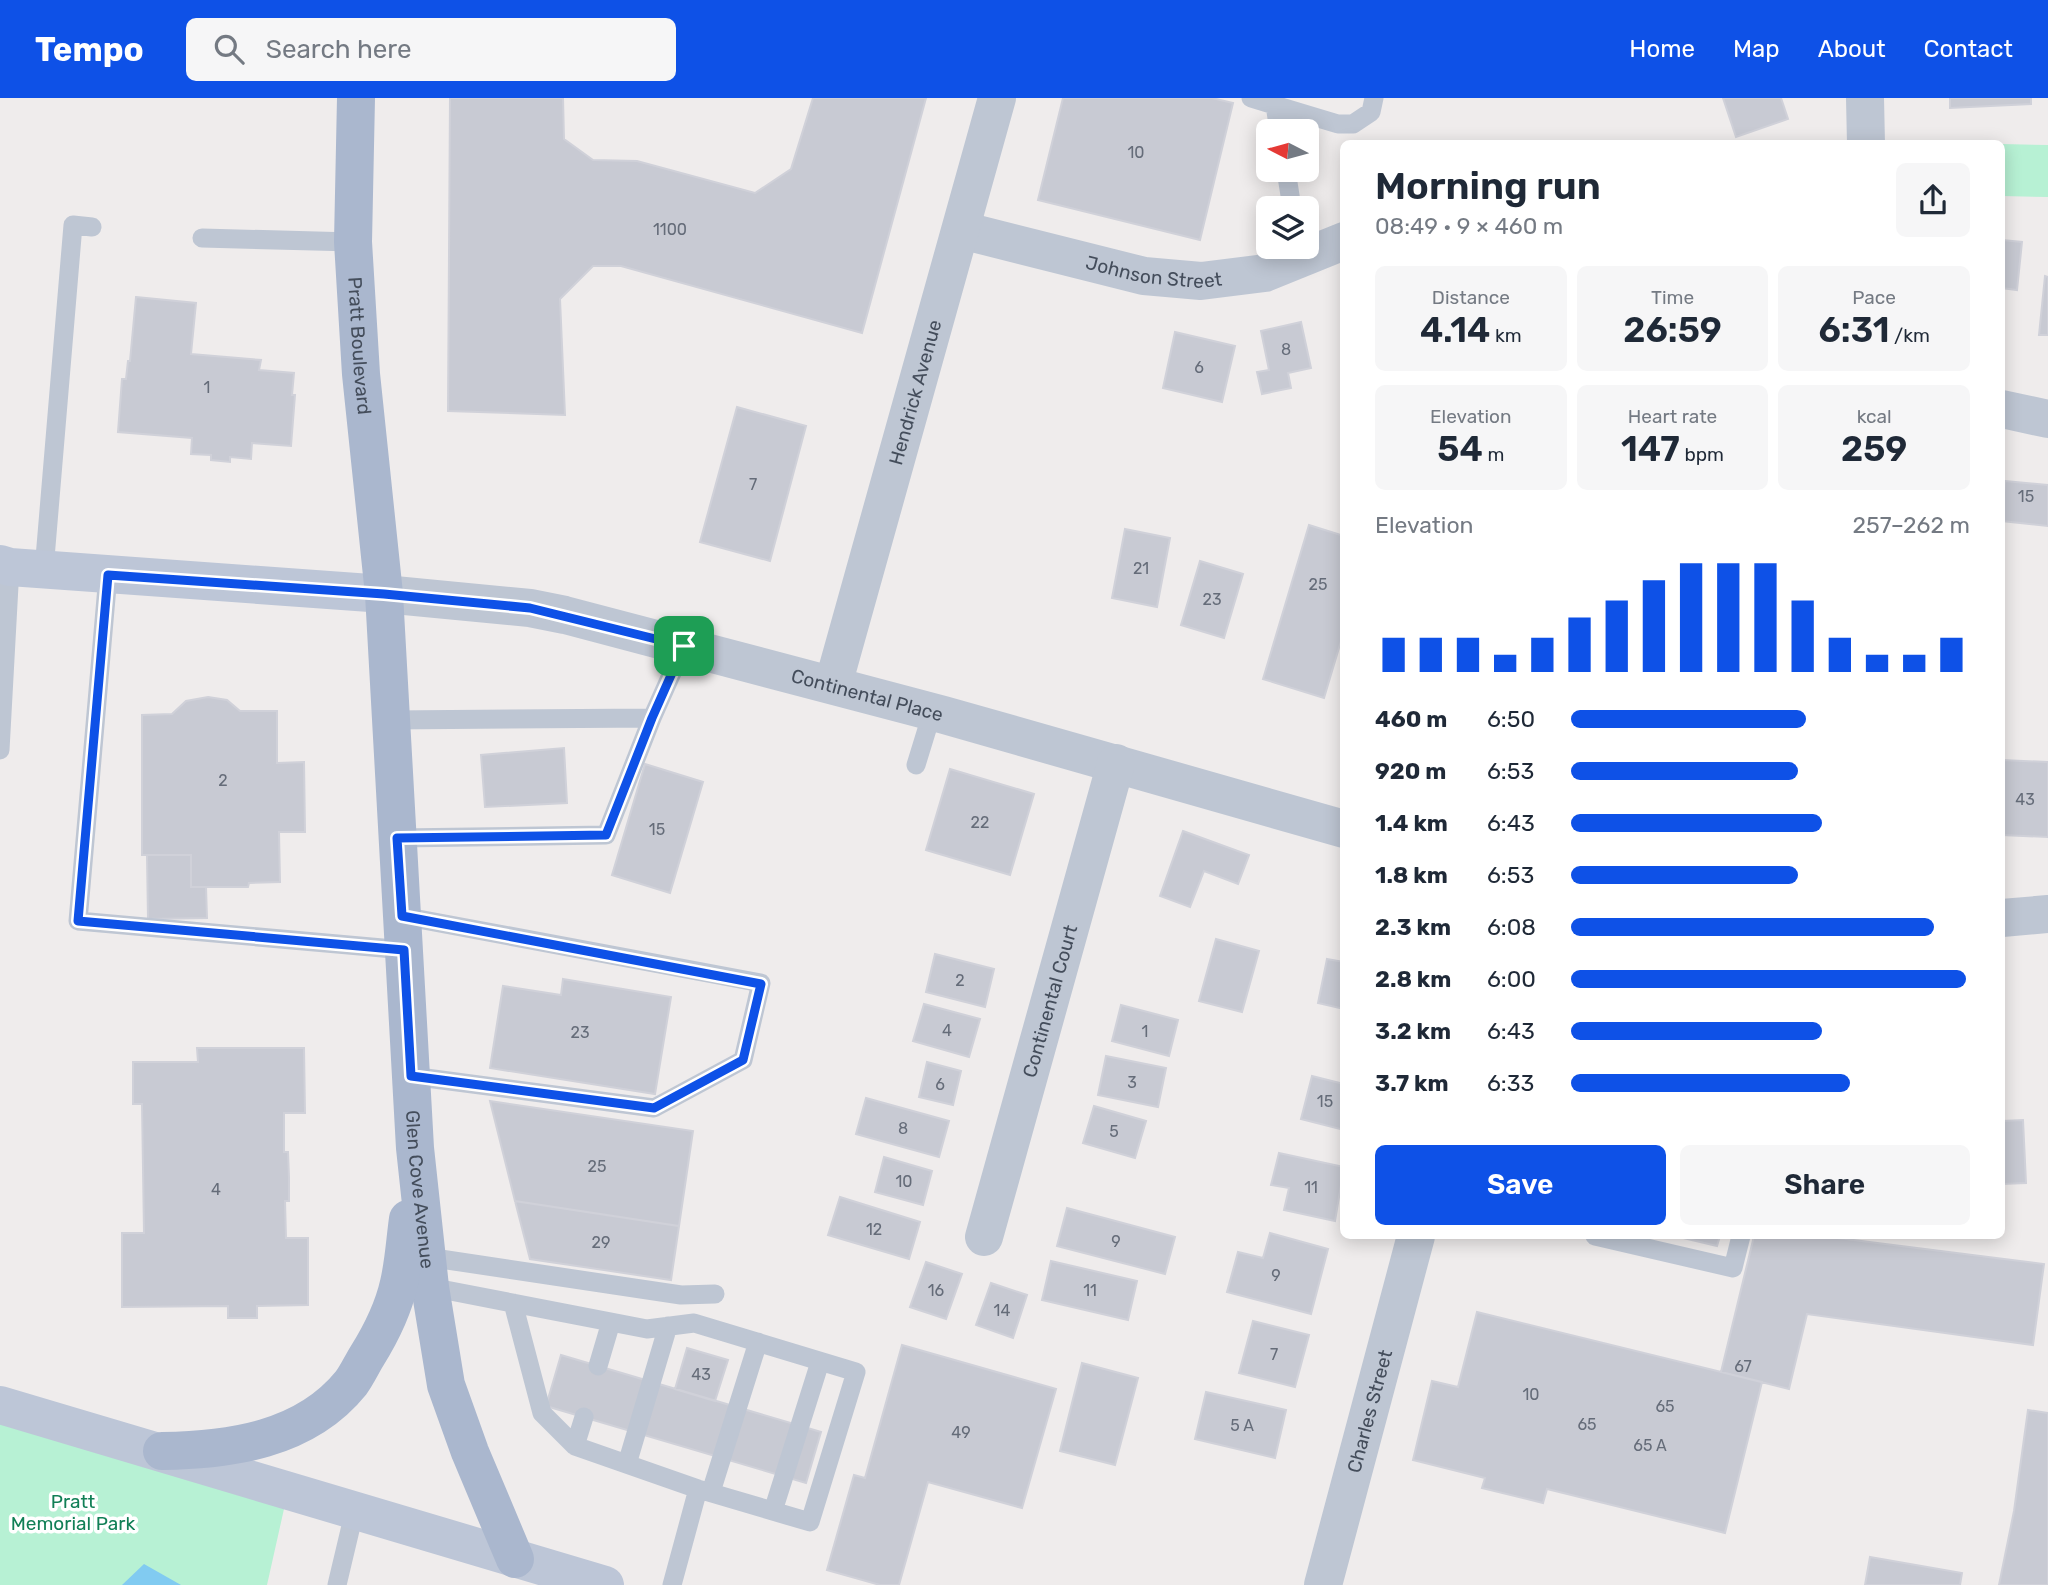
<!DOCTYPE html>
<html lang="en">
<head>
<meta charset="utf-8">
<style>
  :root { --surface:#fff; --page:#f6f6f7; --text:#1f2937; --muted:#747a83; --accent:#0e51e7 }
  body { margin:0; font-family:Rubik,sans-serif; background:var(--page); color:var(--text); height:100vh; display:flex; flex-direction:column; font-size:26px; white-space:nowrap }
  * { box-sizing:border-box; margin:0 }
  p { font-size:23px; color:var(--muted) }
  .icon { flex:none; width:38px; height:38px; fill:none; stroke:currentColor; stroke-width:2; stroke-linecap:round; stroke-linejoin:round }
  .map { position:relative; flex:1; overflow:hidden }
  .drawer { position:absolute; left:1340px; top:42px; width:665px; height:1099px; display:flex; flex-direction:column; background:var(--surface); border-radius:10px; box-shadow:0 4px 18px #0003 }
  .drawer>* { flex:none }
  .needle { width:46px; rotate:276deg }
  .controls { position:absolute; left:1256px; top:21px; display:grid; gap:14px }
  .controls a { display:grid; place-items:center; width:63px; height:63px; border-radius:10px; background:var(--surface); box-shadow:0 4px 18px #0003; font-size:35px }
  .pin { position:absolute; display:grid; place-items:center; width:60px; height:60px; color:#fff; margin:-30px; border-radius:14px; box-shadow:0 4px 10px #0006 }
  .round { display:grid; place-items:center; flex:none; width:74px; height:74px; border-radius:10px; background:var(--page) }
  .headline { display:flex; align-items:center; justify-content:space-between; height:119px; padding:0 35px }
  h1 { font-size:38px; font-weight:600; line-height:52px }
  .figures { display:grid; grid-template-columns:repeat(3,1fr); gap:10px; height:119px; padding:7px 35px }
  .figures div { display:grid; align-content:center; border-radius:10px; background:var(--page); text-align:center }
  .figures b { font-size:35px; font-weight:600 }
  .figures small { font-size:19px; font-weight:400 }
  .figures p { font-size:19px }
  .chart { height:196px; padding:14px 35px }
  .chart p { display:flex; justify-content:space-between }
  .chart svg { width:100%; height:126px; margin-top:7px; stroke:var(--accent); stroke-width:6 }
  .button { display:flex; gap:14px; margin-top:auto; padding:14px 35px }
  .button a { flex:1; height:80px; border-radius:10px; background:var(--accent); color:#fff; font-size:28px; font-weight:600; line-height:80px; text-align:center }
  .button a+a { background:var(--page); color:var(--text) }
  ul { padding:0 35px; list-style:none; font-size:23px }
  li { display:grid; grid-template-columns:112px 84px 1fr; align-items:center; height:52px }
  li i { height:18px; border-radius:9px; background:var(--accent) }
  header { display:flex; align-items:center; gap:42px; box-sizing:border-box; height:98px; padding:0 35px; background:var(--accent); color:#fff }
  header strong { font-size:33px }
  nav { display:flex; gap:38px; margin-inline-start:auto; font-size:24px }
  .search { width:490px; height:63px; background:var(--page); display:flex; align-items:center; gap:18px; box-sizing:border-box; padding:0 24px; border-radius:10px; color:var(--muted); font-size:26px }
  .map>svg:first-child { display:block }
  .green { fill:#b7f1d4 }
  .water { fill:#81cbf1 }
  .building { fill:#c8cad3; stroke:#d0d1d9; stroke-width:2 }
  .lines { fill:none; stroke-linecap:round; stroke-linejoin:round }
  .service { stroke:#bec6d3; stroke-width:19 }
  .minor { stroke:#bec6d3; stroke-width:38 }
  .secondary { stroke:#bdc6d7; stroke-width:38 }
  .primary { stroke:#aab7ce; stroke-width:38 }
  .route-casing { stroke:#fff; stroke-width:14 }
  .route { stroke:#0e51e7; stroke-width:9 }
  .labels { text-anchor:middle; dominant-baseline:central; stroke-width:7; stroke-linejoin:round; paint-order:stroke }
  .number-label { font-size:16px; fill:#656c79 }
  .street-label { font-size:19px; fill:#444d5b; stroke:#fff }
  .park-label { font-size:19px; fill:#117f56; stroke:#fff }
</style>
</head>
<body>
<header>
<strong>Tempo</strong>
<div class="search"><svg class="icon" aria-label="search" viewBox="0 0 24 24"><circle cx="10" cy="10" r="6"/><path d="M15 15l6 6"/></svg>Search here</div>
<nav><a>Home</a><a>Map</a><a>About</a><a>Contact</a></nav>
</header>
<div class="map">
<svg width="2048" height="1487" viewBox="0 0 2048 1487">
  <rect width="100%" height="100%" fill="#efecec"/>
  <path class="green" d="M2002 46 2048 47V99L2002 98Z
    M0 1317 286 1402 267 1487H0Z"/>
  <path class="water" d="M144 1466 181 1487H122Z"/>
  <path class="building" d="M450 0H563L564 41 593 62 637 63 755 95 791 71 813 0H926L862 235 621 168H593L560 201 565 317 448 313Z
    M1063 0H1212L1233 5 1200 142 1038 102Z
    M1723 0H1781L1788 21 1736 39Z
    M1950 0H2031V6L1950 10Z
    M2002 142 2022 144 2017 192 2002 190Z
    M2045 178 2048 179V237H2039Z
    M136 199 196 205 191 256 261 262 259 272 294 275 292 297H295L291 348 252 345 251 361 230 359V364L211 362V357L191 356 192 340 118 334 122 281H126L128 263H130Z
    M1301 224 1311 270 1288 275 1291 290 1262 296 1257 274 1269 272 1261 233Z
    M1175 234 1235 248 1222 304 1163 290Z
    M737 309 806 328 770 463 700 444Z
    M2005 383 2048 387V428L2002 423Z
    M1309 427 1344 438V533L1324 600 1263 581Z
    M1125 431 1170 440 1157 509 1112 500Z
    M1200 463 1243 476 1224 540 1181 527Z
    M208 599 227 602 240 613H277V665L304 664 305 734H279L280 784 249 785 248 789H191V757H142V617L172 616 186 603Z
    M564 650 567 705 485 709 481 657Z
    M2002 662 2048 664V739L2002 737Z
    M645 666 703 684 670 795 612 777Z
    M950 671 1034 696 1010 777 926 752Z
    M1183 733 1249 757 1238 786 1204 773 1190 809 1160 798Z
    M147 757H191V789H206L207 820 148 821Z
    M1216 841 1259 853 1242 914 1199 903Z
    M935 856 994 871 985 909 926 894Z
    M1327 861 1344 864V911L1318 905Z
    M563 881 671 899 655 996 490 970 503 888 561 897Z
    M924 906 980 921 969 959 913 943Z
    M1121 907 1178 922 1169 958 1112 943Z
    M197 950H304L305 1015H284V1054H288L289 1079V1103H285L286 1140H308V1207L257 1208V1220H228V1208L122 1209V1135H144L142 1006H133V964H198Z
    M1106 958 1166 970 1158 1009 1098 997Z
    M927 964 961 973 953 1007 919 999Z
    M1312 978 1344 986V1032L1301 1021Z
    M866 1000 949 1023 939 1059 856 1036Z
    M490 1003 693 1033 679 1128 515 1103Z
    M1094 1008 1146 1023 1135 1060 1083 1045Z
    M2023 1022 2026 1085 2002 1086V1023Z
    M1279 1055 1344 1069 1335 1123 1284 1112 1289 1090 1271 1087Z
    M884 1059 932 1073 923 1107 875 1094Z
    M840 1099 920 1124 909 1161 828 1137Z
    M515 1103 679 1128 671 1182 530 1161Z
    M1067 1110 1175 1139 1165 1176 1057 1148Z
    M1270 1135 1328 1151 1311 1216 1227 1194 1238 1154 1263 1160Z
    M1675 1138H1720L1717 1148Z
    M1754 1138H1822L2044 1166 2033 1247 1807 1216 1789 1291 1721 1274Z
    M1051 1163 1137 1183 1128 1222 1042 1202Z
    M926 1164 962 1176 946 1221 910 1209Z
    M991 1185 1027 1197 1013 1240 976 1227Z
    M1477 1214 1762 1284 1725 1435 1547 1391 1543 1405 1482 1390 1485 1380 1413 1362 1432 1283 1458 1289Z
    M1253 1223 1309 1237 1295 1289 1239 1275Z
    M902 1247 1056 1291 1022 1410 928 1384 899 1487H880L827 1472 854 1377 865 1380Z
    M687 1250 728 1262 715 1303 675 1291Z
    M561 1257 821 1334 806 1385 546 1308Z
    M1082 1265 1138 1280 1115 1367 1060 1353Z
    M1206 1294 1286 1312 1275 1360 1195 1341Z
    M2028 1312 2048 1315V1487H1999L2014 1413Z
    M1870 1459 1962 1475 1960 1487H1865Z"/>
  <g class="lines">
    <path class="service" d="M1251 0 1338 26H1353L1371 14 1374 0
      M1275 7 1279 33
      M1286 72 1292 110
      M202 140 353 144
      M44 472 73 127 92 129
      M108 477 78 823 405 852
      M652 620 684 548
      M391 622 652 620 606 737 397 740
      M0 652 10 469
      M916 667 932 615
      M402 818 761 885 743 962 654 1010 411 978
      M1595 1138 1733 1170 1741 1138
      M427 1159 681 1197 715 1196
      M430 1189 647 1231 694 1225 856 1274 810 1424 698 1391 575 1348 542 1315 513 1205
      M598 1268 611 1224
      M575 1348 584 1319
      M627 1366 668 1228
      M711 1394 758 1244
      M773 1413 820 1264
      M337 1487 355 1411
      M672 1487 698 1391"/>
    <g class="minor">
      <path d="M1865 0 1866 46"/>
      <path id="s1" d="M961 132 1144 178 1201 183 1265 175 1344 143"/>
      <path d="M2002 311 2048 321"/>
      <path id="s2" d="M384 496 530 510 565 517 944 617 1344 731"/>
      <path id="s3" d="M833 587 997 0"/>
      <path d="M2002 820 2048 816"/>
      <path id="s4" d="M984 1139 1116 665"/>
      <path id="s5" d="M1323 1487 1416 1138"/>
    </g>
    <path class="secondary" d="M0 466 10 469 384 496
      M0 1307 605 1487"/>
    <g class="primary">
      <path id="s6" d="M356 0 353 144 361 276 384 496 415 1050 430 1189 446 1287 470 1354 515 1461"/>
      <path d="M162 1353C230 1352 305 1342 351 1285 357 1277 362 1266 367 1258 382 1234 393 1212 399 1185 404 1164 405 1142 408 1121"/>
    </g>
  </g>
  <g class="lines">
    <g class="route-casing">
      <path id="route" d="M108 477 384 496 530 510 684 548 652 620 606 737 397 740 402 818 761 886 743 962 654 1010 411 978 404 852 78 823Z"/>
    </g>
    <use href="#route" class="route"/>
  </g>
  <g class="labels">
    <g class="number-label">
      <text x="1136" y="54">10</text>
      <text x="670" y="131">1100</text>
      <text x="1286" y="251">8</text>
      <text x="1199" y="269">6</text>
      <text x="207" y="289">1</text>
      <text x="753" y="386">7</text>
      <text x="2026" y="398">15</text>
      <text x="1141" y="470">21</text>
      <text x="1318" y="486">25</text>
      <text x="1212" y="501">23</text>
      <text x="223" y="682">2</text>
      <text x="2025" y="701">43</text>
      <text x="980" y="724">22</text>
      <text x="657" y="731">15</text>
      <text x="960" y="882">2</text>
      <text x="947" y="932">4</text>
      <text x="1145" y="933">1</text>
      <text x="580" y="934">23</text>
      <text x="1132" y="984">3</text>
      <text x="940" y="986">6</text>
      <text x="1325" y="1003">15</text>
      <text x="903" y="1030">8</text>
      <text x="1114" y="1033">5</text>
      <text x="597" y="1068">25</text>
      <text x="904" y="1083">10</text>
      <text x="1311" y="1089">11</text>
      <text x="216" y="1091">4</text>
      <text x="874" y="1131">12</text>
      <text x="1116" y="1143">9</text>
      <text x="601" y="1144">29</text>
      <text x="1276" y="1177">9</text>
      <text x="936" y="1192">16</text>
      <text x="1090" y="1192">11</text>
      <text x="1002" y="1212">14</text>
      <text x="1274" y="1256">7</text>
      <text x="1743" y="1268">67</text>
      <text x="701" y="1276">43</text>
      <text x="1531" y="1296">10</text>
      <text x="1665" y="1308">65</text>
      <text x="1587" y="1326">65</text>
      <text x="1242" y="1327">5 A</text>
      <text x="961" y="1334">49</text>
      <text x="1650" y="1347">65 A</text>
    </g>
    <g class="street-label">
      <text stroke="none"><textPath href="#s1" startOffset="198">Johnson Street</textPath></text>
      <text stroke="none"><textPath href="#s6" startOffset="248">Pratt Boulevard</textPath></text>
      <text stroke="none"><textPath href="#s3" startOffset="304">Hendrick Avenue</textPath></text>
      <text stroke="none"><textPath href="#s2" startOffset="495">Continental Place</textPath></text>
      <text stroke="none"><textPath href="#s4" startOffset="245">Continental Court</textPath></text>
      <text stroke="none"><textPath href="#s6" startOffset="1094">Glen Cove Avenue</textPath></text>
      <text stroke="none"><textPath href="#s5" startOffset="180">Charles Street</textPath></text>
    </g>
    <g class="park-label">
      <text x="73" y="1403">Pratt<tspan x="73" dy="22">Memorial Park</tspan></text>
    </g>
  </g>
</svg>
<div class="controls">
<a><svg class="needle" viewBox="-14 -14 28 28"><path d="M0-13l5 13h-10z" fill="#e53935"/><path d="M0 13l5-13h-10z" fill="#747a83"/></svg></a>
<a><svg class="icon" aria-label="layers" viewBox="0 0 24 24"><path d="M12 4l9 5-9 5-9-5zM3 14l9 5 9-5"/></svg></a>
</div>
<div class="pin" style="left:684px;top:548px;background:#1e9e55"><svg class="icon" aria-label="arrive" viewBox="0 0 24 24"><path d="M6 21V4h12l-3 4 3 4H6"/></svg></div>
<section class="drawer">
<div class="headline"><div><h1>Morning run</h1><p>08:49 · 9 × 460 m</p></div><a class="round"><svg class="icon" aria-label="share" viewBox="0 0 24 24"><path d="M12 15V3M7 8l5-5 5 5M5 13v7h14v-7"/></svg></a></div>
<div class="figures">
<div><p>Distance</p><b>4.14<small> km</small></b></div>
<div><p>Time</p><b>26:59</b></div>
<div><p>Pace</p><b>6:31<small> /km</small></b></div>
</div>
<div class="figures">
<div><p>Elevation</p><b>54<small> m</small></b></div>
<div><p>Heart rate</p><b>147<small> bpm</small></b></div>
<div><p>kcal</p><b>259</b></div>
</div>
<div class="chart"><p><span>Elevation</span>257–262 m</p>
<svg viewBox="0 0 160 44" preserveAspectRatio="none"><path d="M5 44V32M15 44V32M25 44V32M35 44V38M45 44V32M55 44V25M65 44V19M75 44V12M85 44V6M95 44V6M105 44V6M115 44V19M125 44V32M135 44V38M145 44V38M155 44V32"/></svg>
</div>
<ul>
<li><b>460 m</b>6:50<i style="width:59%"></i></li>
<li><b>920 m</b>6:53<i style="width:57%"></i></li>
<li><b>1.4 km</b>6:43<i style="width:63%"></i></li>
<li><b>1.8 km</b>6:53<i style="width:57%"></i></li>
<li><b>2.3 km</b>6:08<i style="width:91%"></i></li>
<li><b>2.8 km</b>6:00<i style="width:99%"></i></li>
<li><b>3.2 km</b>6:43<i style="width:63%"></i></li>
<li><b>3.7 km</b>6:33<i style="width:70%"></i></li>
</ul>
<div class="button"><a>Save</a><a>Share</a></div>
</section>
</div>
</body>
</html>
